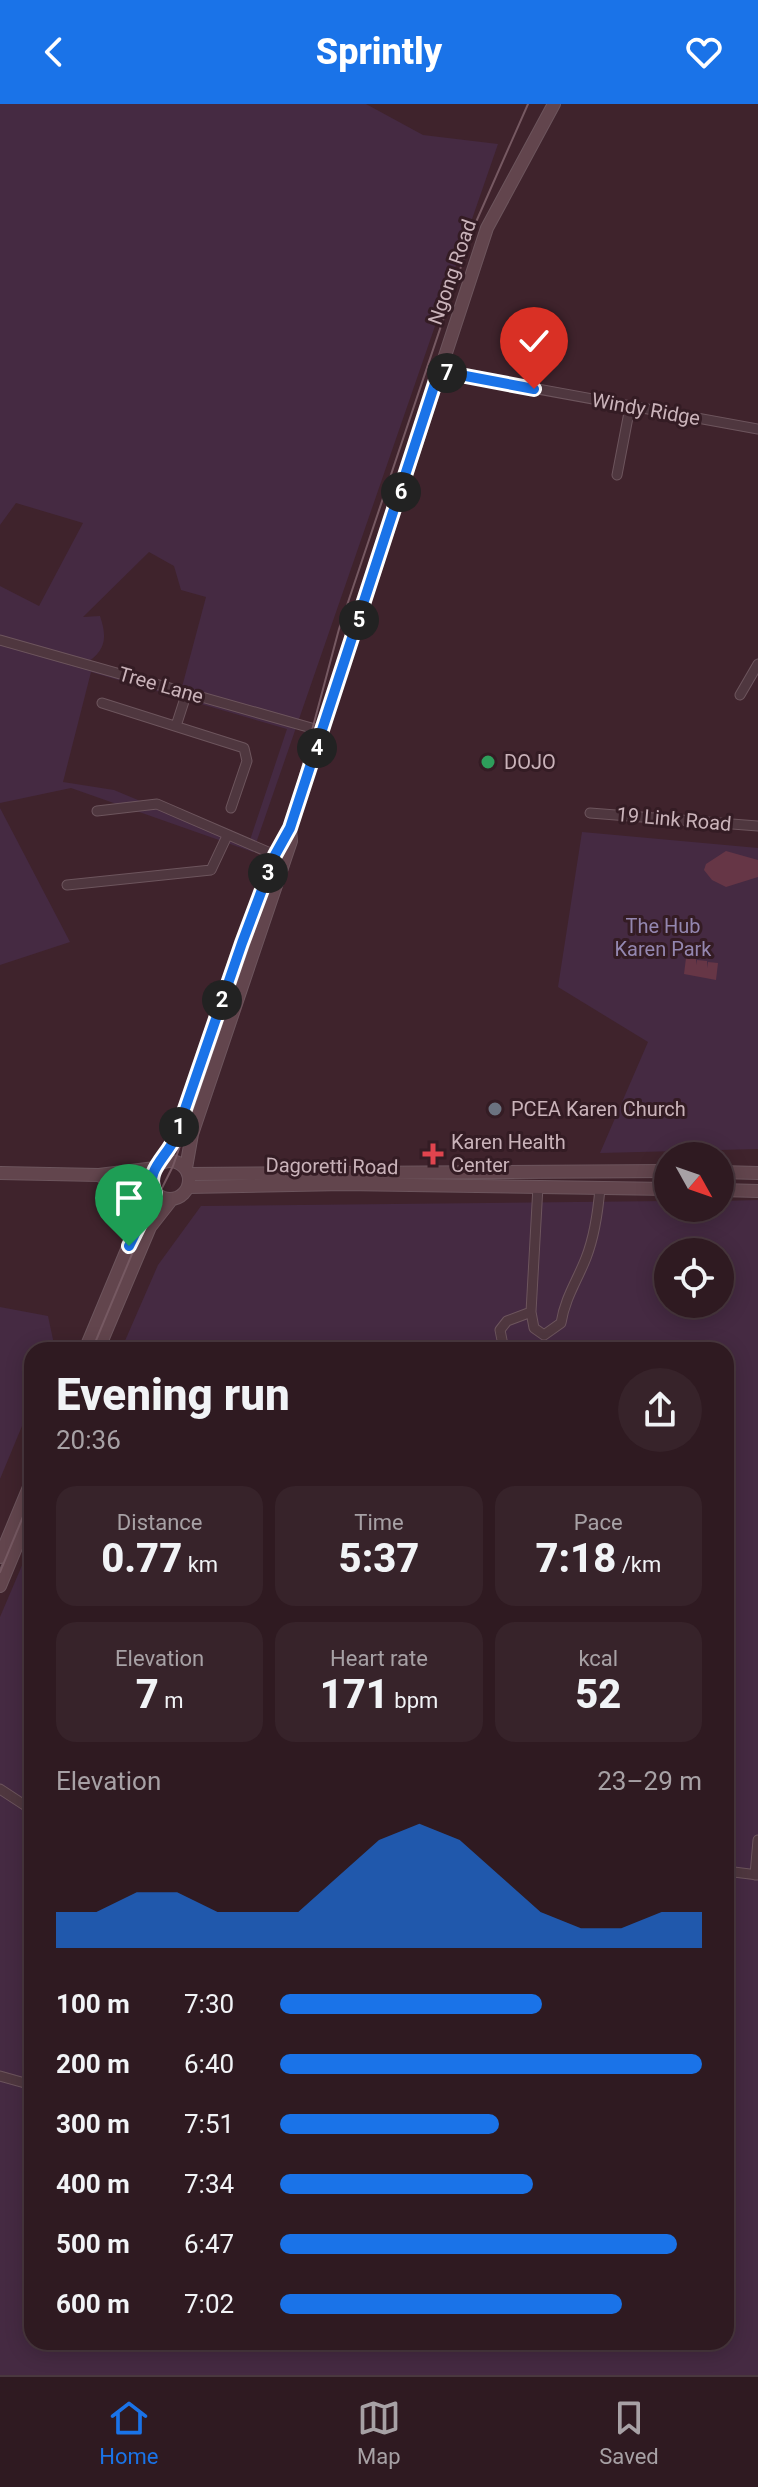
<!DOCTYPE html>
<html lang="en">
<head>
<meta charset="utf-8">
<style>
  :root { --surface:#2f1a21; --page:#37232a; --text:#f1f3f6; --muted:#a7a1a5; --line:#4a383f; --accent:#1a73e8 }
  body { margin:0; font-family:Roboto,sans-serif; background:var(--page); color:var(--text); height:100vh; display:flex; flex-direction:column; font-size:30px; white-space:nowrap }
  * { box-sizing:border-box; margin:0 }
  p { font-size:26px; color:var(--muted) }
  .icon { flex:none; width:44px; height:44px; fill:none; stroke:currentColor; stroke-width:2; stroke-linecap:round; stroke-linejoin:round }
  .map { position:relative; flex:1; overflow:hidden }
  .panel { position:absolute; left:24px; top:1238px; width:710px; height:1008px; display:flex; flex-direction:column; background:var(--surface); border-radius:24px; box-shadow:0 4px 20px #0003,0 0 0 2px var(--line) }
  .panel>* { flex:none }
  .needle { width:52px; rotate:130deg }
  .fabs { position:absolute; left:654px; top:1038px; display:grid; gap:16px }
  .fabs a { display:grid; place-items:center; width:80px; height:80px; border-radius:50%; background:var(--surface); box-shadow:0 4px 20px #0003,0 0 0 2px var(--line); font-size:40px }
  .pin { position:absolute; display:grid; place-items:center; width:68px; height:68px; color:#fff; margin:-82px -34px; border-radius:50% 50% 50% 0; rotate:-45deg; box-shadow:0 0 8px #0007 }
  .pin .icon { rotate:45deg }
  .km { position:absolute; width:40px; height:40px; margin:-20px; border-radius:50%; background:#222; color:#fff; font-size:22px; line-height:40px; text-align:center }
  .round { display:grid; place-items:center; flex:none; width:84px; height:84px; border-radius:42px; background:var(--page) }
  .head { display:flex; align-items:center; justify-content:space-between; height:136px; padding:0 32px }
  h1 { font-size:44px; font-weight:800; line-height:60px }
  .metrics { display:grid; grid-template-columns:repeat(3,1fr); gap:12px; height:136px; padding:8px 32px }
  .metrics div { display:grid; align-content:center; border-radius:20px; background:var(--page); text-align:center }
  .metrics b { font-size:40px; font-weight:800 }
  .metrics small { font-size:22px; font-weight:400 }
  .metrics p { font-size:22px }
  .chart { height:224px; padding:16px 32px }
  .chart p { display:flex; justify-content:space-between }
  .chart svg { width:100%; height:144px; margin-top:8px; fill:var(--accent); opacity:.7 }
  ul { padding:0 32px; list-style:none; font-size:26px }
  li { display:grid; grid-template-columns:128px 96px 1fr; align-items:center; height:60px }
  li i { height:20px; border-radius:10px; background:var(--accent) }
  header { display:flex; justify-content:space-between; align-items:center; height:104px; padding:0 32px; background:var(--accent); color:#fff; font-size:36px; font-weight:800 }
  .tab-bar { display:flex; justify-content:space-around; align-items:center; height:112px; border-top:2px solid var(--line); background:var(--surface); font-size:22px; color:var(--muted) }
  .tab-bar a { display:grid; justify-items:center; gap:4px }
  .tab-bar .selected { color:var(--accent) }
  .map>svg:first-child { display:block }
  .green { fill:#452a42; fill-rule:evenodd }
  .water { fill:#663646 }
  .lines { fill:none; stroke-linecap:round; stroke-linejoin:round }
  .minor-casing { stroke:#6d555d; stroke-width:11 }
  .secondary-casing { stroke:#6d555d; stroke-width:14 }
  .minor { stroke:#4f373f; stroke-width:9 }
  .secondary { stroke:#62454d; stroke-width:12 }
  .tram { stroke:#765962; stroke-width:2 }
  .route-casing { stroke:#fff; stroke-width:16 }
  .route { stroke:#1a73e8; stroke-width:10 }
  .leisure-dot { fill:#2e9e5b; stroke:#341c24; stroke-width:3 }
  .worship-dot { fill:#6b7280; stroke:#341c24; stroke-width:3 }
  .health-dot { fill:#e0444e; stroke:#341c24; stroke-width:3 }
  .labels { text-anchor:middle; dominant-baseline:central; stroke-width:6; stroke-linejoin:round; paint-order:stroke }
  .street-label { font-size:20px; fill:#cab3ba; stroke:#341c24 }
  .poi-label { font-size:20px; fill:#cab3ba; stroke:#341c24; text-anchor:start }
  .park-label { font-size:20px; fill:#9487b0; stroke:#341c24 }
</style>
</head>
<body>
<header><svg class="icon" aria-label="back" viewBox="0 0 24 24"><path d="M15 5l-7 7 7 7"/></svg>Sprintly<svg class="icon" aria-label="heart" viewBox="0 0 24 24"><path d="M12 20l-8-8c-3-5 5-10 8-4 3-6 11-1 8 4z"/></svg></header>
<div class="map">
<svg width="758" height="2271" viewBox="0 0 758 2271">
  <rect width="100%" height="100%" fill="#3f232c"/>
  <path class="green" d="M0 0H366L423 31 498 40 253 748 71 684 0 699V482L39 502 83 419 16 399 0 421ZM149 448 174 462 181 486 206 493 182 583 84 561C105 547 108 536 100 512L83 513ZM91 568 287 625 248 742 114 686 63 678Z
    M0 704 70 838 0 861Z
    M582 728 758 744V1045L600 1049 648 938 558 883Z
    M758 1096V2271H0V1513L32 1438V2238H726V1246H121L158 1161 201 1102 668 1097V1104H720V1097ZM668 1148H720V1200H668Z
    M0 1203 48 1212 55 1245 32 1246V1298L0 1375Z"/>
  <path class="water" d="M726 747 758 756V773L726 783 712 776 704 766 706 760Z
    M686 854 696 855V861L697 856 707 857V864L708 858 718 859 716 876 684 870Z"/>
  <g class="lines">
    <g class="minor-casing">
      <path id="minor" d="M439 267 758 325
        M617 371 630 303
        M0 536 322 627
        M740 591 758 560
        M102 599 244 644 247 657 231 704
        M176 622 187 588
        M97 707 157 700 275 751
        M590 709 758 722
        M67 781 211 766 227 732
        M538 1082 531 1208 534 1224 544 1231 561 1219C565 1194 577 1177 586 1154 595 1131 598 1108 600 1084
        M504 1246 500 1226 507 1217 531 1208
        M0 1685 32 1706
        M726 1767 758 1771
        M755 1771 758 1736
        M0 1972 32 1981
        M279 2242V2238"/>
    </g>
    <g class="secondary-casing">
      <path id="secondary" d="M151 1076a19 19 0 1 1 38 0a19 19 0 1 1-38 0Z
        M163 1057 181 1019 275 751 290 724 487 124 554 0
        M186 1064 192 1030 291 737 290 724
        M720 1068 758 1069
        M0 1069 99 1071 155 1064
        M189 1070 668 1067
        M99 1071 109 1077 153 1085
        M188 1083 344 1080 668 1085
        M720 1086 758 1087
        M85 1246 136 1124 155 1089
        M98 1246 150 1123 172 1095
        M0 1453 32 1376
        M0 1482 32 1405"/>
    </g>
    <use href="#minor" class="minor"/>
    <use href="#secondary" class="secondary"/>
    <path class="tram" d="M92 1246 147 1114 173 1062 274 769 339 525 476 118 528 0
      M0 1468 32 1391"/>
  </g>
  <g class="lines">
    <g class="route-casing">
      <path id="route" d="M129 1142 155 1089C144 1067 166 1054 175 1034L242 839 275 751 290 724 439 267 534 285"/>
    </g>
    <use href="#route" class="route"/>
  </g>
  <circle class="leisure-dot" cx="488" cy="658" r="8"/>
  <circle class="worship-dot" cx="495" cy="1005" r="8"/>
  <path class="health-dot" d="M429 1038h8v8h8v8h-8v8h-8v-8h-8v-8h8z"/>
  <g class="labels">
    <g class="street-label">
      <text transform="translate(452 168) rotate(-71)">Ngong Road</text>
      <text transform="translate(646 305) rotate(10)">Windy Ridge</text>
      <text transform="translate(161 581) rotate(16)">Tree Lane</text>
      <text transform="translate(674 715) rotate(5)">19 Link Road</text>
      <text transform="translate(332 1062) rotate(1)">Dagoretti Road</text>
    </g>
    <g class="poi-label">
      <text x="504" y="658">DOJO</text>
      <text x="511" y="1005">PCEA Karen Church</text>
      <text x="451" y="1038">Karen Health<tspan x="451" dy="23">Center</tspan></text>
    </g>
    <g class="park-label">
      <text x="663" y="822">The Hub<tspan x="663" dy="23">Karen Park</tspan></text>
    </g>
  </g>
</svg>
<div class="fabs">
<a><svg class="needle" viewBox="-14 -14 28 28"><path d="M0-13l5 13h-10z" fill="#e53935"/><path d="M0 13l5-13h-10z" fill="#a7a1a5"/></svg></a>
<a><svg class="icon" aria-label="locate" viewBox="0 0 24 24"><circle cx="12" cy="12" r="6"/><path d="M12 2v4M12 18v4M2 12h4M18 12h4"/></svg></a>
</div>
<div class="pin" style="left:129px;top:1142px;background:#1e9e55"><svg class="icon" aria-label="arrive" viewBox="0 0 24 24"><path d="M6 21V4h12l-3 4 3 4H6"/></svg></div>
<div class="pin" style="left:534px;top:285px;background:#d93025"><svg class="icon" aria-label="check" viewBox="0 0 24 24"><path d="M5 12l5 5 9-10"/></svg></div>
<b class="km" style="left:179px;top:1023px">1</b>
<b class="km" style="left:222px;top:896px">2</b>
<b class="km" style="left:268px;top:769px">3</b>
<b class="km" style="left:317px;top:644px">4</b>
<b class="km" style="left:359px;top:516px">5</b>
<b class="km" style="left:401px;top:388px">6</b>
<b class="km" style="left:447px;top:269px">7</b>
<section class="panel">
<div class="head"><div><h1>Evening run</h1><p>20:36</p></div><a class="round"><svg class="icon" aria-label="share" viewBox="0 0 24 24"><path d="M12 15V3M7 8l5-5 5 5M5 13v7h14v-7"/></svg></a></div>
<div class="metrics">
<div><p>Distance</p><b>0.77<small> km</small></b></div>
<div><p>Time</p><b>5:37</b></div>
<div><p>Pace</p><b>7:18<small> /km</small></b></div>
</div>
<div class="metrics">
<div><p>Elevation</p><b>7<small> m</small></b></div>
<div><p>Heart rate</p><b>171<small> bpm</small></b></div>
<div><p>kcal</p><b>52</b></div>
</div>
<div class="chart"><p><span>Elevation</span>23–29 m</p>
<svg viewBox="0 0 160 44" preserveAspectRatio="none"><path d="M0 44V33L10 33L20 27L30 27L40 33L50 33L60 33L70 22L80 11L90 6L100 11L110 22L120 33L130 38L140 38L150 33L160 33V44z"/></svg>
</div>
<ul>
<li><b>100 m</b>7:30<i style="width:62%"></i></li>
<li><b>200 m</b>6:40<i style="width:100%"></i></li>
<li><b>300 m</b>7:51<i style="width:52%"></i></li>
<li><b>400 m</b>7:34<i style="width:60%"></i></li>
<li><b>500 m</b>6:47<i style="width:94%"></i></li>
<li><b>600 m</b>7:02<i style="width:81%"></i></li>
</ul>
</section>
</div>
<nav class="tab-bar">
<a class="selected"><svg class="icon" aria-label="home" viewBox="0 0 24 24"><path d="M3 11l9-7 9 7M6 9v11h12V9"/></svg>Home</a>
<a><svg class="icon" aria-label="map" viewBox="0 0 24 24"><path d="M3 6l6-2 6 2 6-2v14l-6 2-6-2-6 2zM9 4v14M15 6v14"/></svg>Map</a>
<a><svg class="icon" aria-label="saved" viewBox="0 0 24 24"><path d="M7 4h10v16l-5-4-5 4z"/></svg>Saved</a>
</nav>
</body>
</html>
